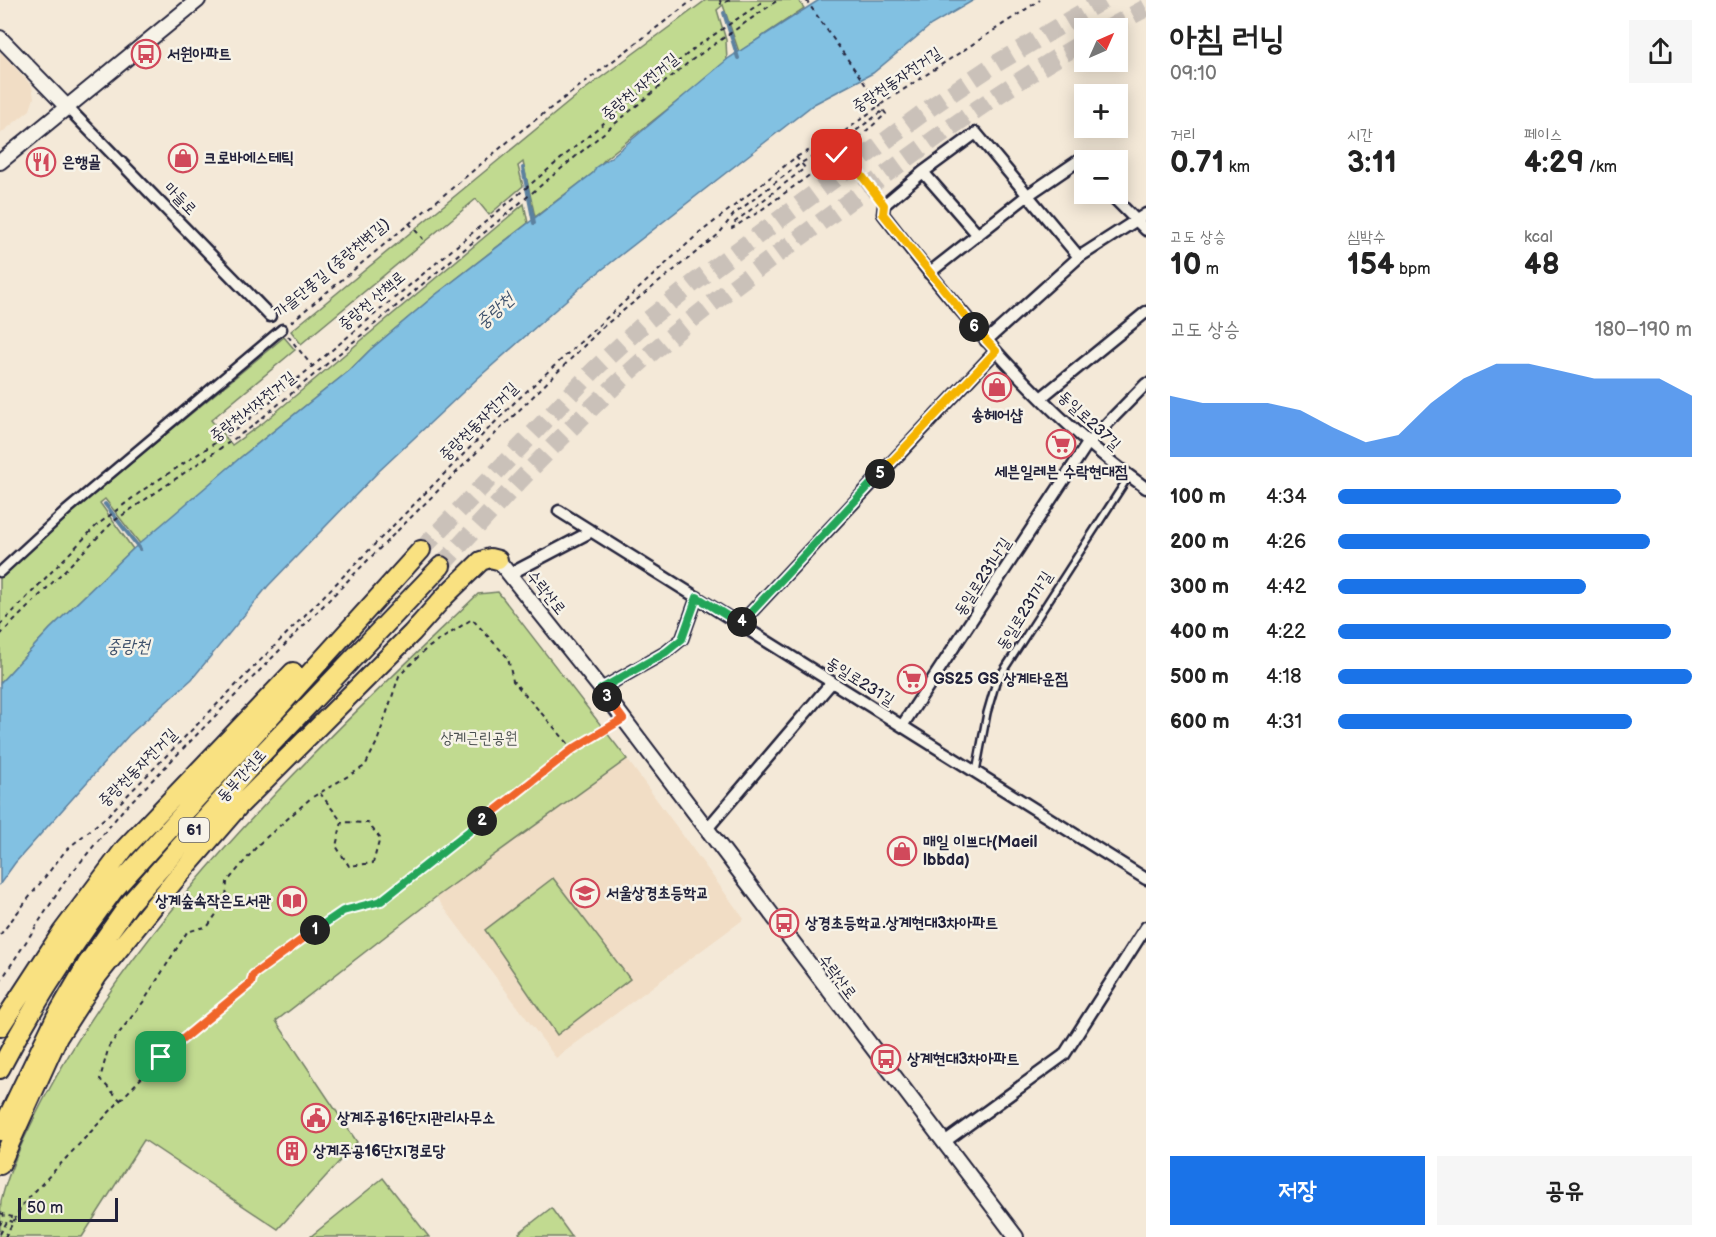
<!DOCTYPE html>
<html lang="ko">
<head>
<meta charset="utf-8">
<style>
  :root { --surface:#fff; --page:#f6f6f6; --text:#222; --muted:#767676; --accent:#1a73e8 }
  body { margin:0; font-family:"Balsamiq Sans","Poor Story",sans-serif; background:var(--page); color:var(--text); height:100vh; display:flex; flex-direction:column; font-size:22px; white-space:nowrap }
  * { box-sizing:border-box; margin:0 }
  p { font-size:20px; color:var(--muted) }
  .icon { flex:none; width:33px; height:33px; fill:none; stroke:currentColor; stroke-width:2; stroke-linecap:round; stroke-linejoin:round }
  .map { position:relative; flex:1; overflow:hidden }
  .sheet { display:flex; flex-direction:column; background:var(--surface); width:570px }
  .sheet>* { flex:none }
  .needle { width:39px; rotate:45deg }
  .buttons { position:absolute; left:1074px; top:18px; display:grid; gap:12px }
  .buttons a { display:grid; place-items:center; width:54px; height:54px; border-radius:0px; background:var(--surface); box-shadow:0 3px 15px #0003; font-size:30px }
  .scale { position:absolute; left:18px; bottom:15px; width:100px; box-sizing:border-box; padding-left:6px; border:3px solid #22223b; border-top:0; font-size:16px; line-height:21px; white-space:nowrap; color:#22223b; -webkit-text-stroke:4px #f7f3e8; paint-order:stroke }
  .pin { position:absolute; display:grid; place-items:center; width:51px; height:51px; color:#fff; margin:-26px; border-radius:12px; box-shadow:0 3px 9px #0006 }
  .km { position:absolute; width:30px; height:30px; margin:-15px; border-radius:50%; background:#222; color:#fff; font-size:16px; line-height:30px; text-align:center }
  .round { display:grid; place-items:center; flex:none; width:63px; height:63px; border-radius:0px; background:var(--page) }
  .overview { display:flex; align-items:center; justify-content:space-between; height:102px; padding:0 24px }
  h1 { font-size:33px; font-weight:700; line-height:45px }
  .stats { display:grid; grid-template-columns:repeat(3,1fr); gap:9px; height:102px; padding:6px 24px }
  .stats div { display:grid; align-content:center }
  .stats b { font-size:30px; font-weight:700 }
  .stats small { font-size:16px; font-weight:400 }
  .stats p { font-size:16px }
  .chart { height:168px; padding:12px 24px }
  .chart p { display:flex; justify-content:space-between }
  .chart svg { width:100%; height:108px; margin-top:6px; fill:var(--accent); opacity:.7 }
  .cta { display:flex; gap:12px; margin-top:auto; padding:12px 24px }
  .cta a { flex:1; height:69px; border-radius:0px; background:var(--accent); color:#fff; font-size:24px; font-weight:700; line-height:69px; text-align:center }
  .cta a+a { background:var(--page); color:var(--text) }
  ul { padding:0 24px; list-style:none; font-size:20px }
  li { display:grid; grid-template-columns:96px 72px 1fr; align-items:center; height:45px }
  li i { height:15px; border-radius:8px; background:var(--accent) }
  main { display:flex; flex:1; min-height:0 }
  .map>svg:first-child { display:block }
  .built { fill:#f1ddc5 }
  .green { fill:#c1da90; stroke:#727e66; stroke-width:1.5 }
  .water { fill:#82c1e2; stroke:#5c819f; stroke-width:1.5 }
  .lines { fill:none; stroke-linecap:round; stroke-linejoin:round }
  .stream { stroke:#5c819f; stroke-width:4 }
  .trunk-tunnel { stroke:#cac1b9; stroke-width:18; stroke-dasharray:18 9; stroke-linecap:butt }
  .service-casing { stroke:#22223b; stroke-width:10 }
  .pedestrian-casing { stroke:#22223b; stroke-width:13 }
  .minor-casing { stroke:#22223b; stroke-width:15 }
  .tertiary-casing { stroke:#22223b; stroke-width:18 }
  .trunk-casing { stroke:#22223b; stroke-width:22 }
  .path { stroke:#22223b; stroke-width:2; stroke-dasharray:4.5 4.5; stroke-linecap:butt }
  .service { stroke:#f7f3e8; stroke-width:5 }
  .pedestrian { stroke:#f7f3e8; stroke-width:8 }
  .minor { stroke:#f7f3e8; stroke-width:10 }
  .tertiary { stroke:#f7f3e8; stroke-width:14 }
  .trunk { stroke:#f9e181; stroke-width:18 }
  .path-bridge { stroke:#22223b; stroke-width:2; stroke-dasharray:4.5 4.5; stroke-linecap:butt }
  .split-1-casing { stroke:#fff; stroke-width:12 }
  .split-2-casing { stroke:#fff; stroke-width:12 }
  .split-3-casing { stroke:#fff; stroke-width:12 }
  .split-4-casing { stroke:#fff; stroke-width:12 }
  .split-5-casing { stroke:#fff; stroke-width:12 }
  .split-6-casing { stroke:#fff; stroke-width:12 }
  .split-7-casing { stroke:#fff; stroke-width:12 }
  .split-1 { stroke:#f0652b; stroke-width:8 }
  .split-2 { stroke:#22a559; stroke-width:8 }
  .split-3 { stroke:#f0652b; stroke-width:8 }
  .split-4 { stroke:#22a559; stroke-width:8 }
  .split-5 { stroke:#22a559; stroke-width:8 }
  .split-6 { stroke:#f5b400; stroke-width:8 }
  .split-7 { stroke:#f5b400; stroke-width:8 }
  .labels { text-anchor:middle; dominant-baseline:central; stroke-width:5; stroke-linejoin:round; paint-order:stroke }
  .shield { fill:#f7f3e8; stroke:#62616f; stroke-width:1.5 }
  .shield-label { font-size:15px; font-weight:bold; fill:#22223b }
  .poi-label { font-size:16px; font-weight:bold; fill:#22223b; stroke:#f7f3e8; text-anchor:start }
  .street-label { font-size:16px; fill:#22223b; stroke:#f7f3e8 }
  .park-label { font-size:16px; fill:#4a5050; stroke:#f7f3e8 }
  .water-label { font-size:18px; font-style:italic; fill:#3f526d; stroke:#f7f3e8 }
</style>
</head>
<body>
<main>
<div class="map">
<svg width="1146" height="1237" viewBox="0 0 1146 1237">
  <rect width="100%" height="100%" fill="#f4e9d8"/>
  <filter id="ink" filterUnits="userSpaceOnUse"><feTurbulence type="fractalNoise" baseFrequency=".0167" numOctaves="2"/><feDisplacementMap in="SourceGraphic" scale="12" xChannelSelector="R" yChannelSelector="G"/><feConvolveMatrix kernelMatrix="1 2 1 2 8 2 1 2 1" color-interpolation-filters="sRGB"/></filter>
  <g filter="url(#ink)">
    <path class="built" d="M0 51 32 86 34 98 30 110 0 134Z
      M627 759 744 919 556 1058 436 897Z"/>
    <path class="green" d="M706 0H798L804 8 739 52 723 5 717 10 726 40 727 62 606 158 593 173 535 217 523 162 518 166 523 186 489 215 476 199 301 344 291 331 580 93Z
      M524 204 528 223 434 296 370 350 350 370 241 457 141 545 105 499 100 503 133 549 50 629 0 683V577L61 521 284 337 295 350 211 420 232 445 264 422Z
      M498 592 627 759 436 897 276 1021 357 1142 278 1229 144 1140 82 1237H0C0 1226 0 1212 1 1201 10 1165 28 1130 45 1097 146 907 323 743 478 594Z
      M553 878 630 979 557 1035 485 930Z
      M383 1178 429 1237H310Z
      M551 1208 572 1237H522L519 1233Z"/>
    <path class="water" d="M819 0H974L931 25 873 73 814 104 590 279 478 378 379 471 268 586 192 679 129 735 15 863 0 884V683L50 629 133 549 241 457 350 370 370 350 434 296 593 173 596 167 610 158 729 58Z"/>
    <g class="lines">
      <path class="stream" d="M724 13 738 58
        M523 168 534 223
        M105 504 140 549"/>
      <path class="trunk-tunnel" d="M1109 28 1146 8
        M421 550 595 369 648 320 695 282 931 107 989 68 1103 0
        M441 566C514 486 591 402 675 333 736 283 800 238 863 191 935 138 1006 86 1084 42"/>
      <g class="service-casing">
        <path id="service" d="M976 772 987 713 996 682 1129 476"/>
      </g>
      <g class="pedestrian-casing">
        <path id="pedestrian" d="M0 572 67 510 282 329"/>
      </g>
      <g class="minor-casing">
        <path id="minor" d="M66 106 270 316
          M923 172 978 235
          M1110 194 1146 230
          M1079 257 976 133 923 172 884 205 883 214C960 313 1043 415 1146 488
          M929 273 1028 195 1078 161 1084 167
          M986 341 1079 257 1146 214
          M1042 397 1146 312
          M559 511 1146 879
          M510 574 592 531
          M740 624 996 351
          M601 689 666 652 682 639 697 597
          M902 726 1088 443 1146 384
          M706 830 832 682
          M943 1143 1064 1055 1146 927"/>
      </g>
      <g class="tertiary-casing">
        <path id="tertiary" d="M0 38 66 106
          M0 162 198 0
          M498 560 601 689 1016 1237"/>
      </g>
      <g class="trunk-casing">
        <path id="trunk" d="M0 1027 62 932 125 848 293 672
          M0 1069C33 1005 70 948 113 891L421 550
          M1 1131 56 1017 87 964 129 904 260 756 441 566
          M0 1165 58 1037 98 975 174 881 238 807 412 633 445 596 481 561 490 558 498 560"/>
      </g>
      <path class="path" d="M720 0 721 4 730 0
        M806 0 886 114 843 151
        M409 223 423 239
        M291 322 522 130 693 0
        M288 336 312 366
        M0 625 96 526 143 490 241 426 641 92 696 47 765 0
        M0 635 114 521 250 428 689 62 778 0
        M320 793 342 822 336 846 349 866 373 863 380 838 368 823 342 822
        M0 935 66 850 106 817 515 402 696 236 796 157 840 135 880 105 1040 0
        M0 982 66 880 122 811 369 559 604 326 719 234 733 215 801 163 842 141 884 110
        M121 1101 100 1079 109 1046 144 1001 187 932 208 926 226 900 227 882 259 844 311 798 365 766 377 742 399 676 426 649 472 619 508 658 513 681 573 749
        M0 1213 15 1218
        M0 1225 4 1215
        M0 1234 8 1220 13 1222
        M5 1237 23 1204 161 1057 251 983 253 975 343 911 381 901 573 749 613 726"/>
      <use href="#service" class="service"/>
      <use href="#pedestrian" class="pedestrian"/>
      <use href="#minor" class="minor"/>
      <use href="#tertiary" class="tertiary"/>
      <use href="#trunk" class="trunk"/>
      <path class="path-bridge" d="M796 157 805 168 735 222 732 228 757 213 843 151 884 205"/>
    </g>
  </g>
  <g class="lines" filter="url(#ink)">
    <g class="split-1-casing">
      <path id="split-1" d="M161 1057 251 983 253 975 315 930"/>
    </g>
    <g class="split-2-casing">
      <path id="split-2" d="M315 930 343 911 381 901 482 821"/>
    </g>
    <g class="split-3-casing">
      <path id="split-3" d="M482 821 573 749 623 719 607 697"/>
    </g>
    <g class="split-4-casing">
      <path id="split-4" d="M607 697 601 689 666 652 682 639 697 597 740 624 742 622"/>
    </g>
    <g class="split-5-casing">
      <path id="split-5" d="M742 622 880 474"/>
    </g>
    <g class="split-6-casing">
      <path id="split-6" d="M880 474 996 351 974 327"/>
    </g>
    <g class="split-7-casing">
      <path id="split-7" d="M837 155 843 151 884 205 883 214 974 327"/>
    </g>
    <use href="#split-1" class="split-1"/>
    <use href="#split-2" class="split-2"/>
    <use href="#split-3" class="split-3"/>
    <use href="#split-4" class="split-4"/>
    <use href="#split-5" class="split-5"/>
    <use href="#split-6" class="split-6"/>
    <use href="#split-7" class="split-7"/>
  </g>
  <defs>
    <g id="bus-ring" transform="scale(1.5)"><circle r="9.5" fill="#f7f3e8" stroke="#d1495b" stroke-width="1.5"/><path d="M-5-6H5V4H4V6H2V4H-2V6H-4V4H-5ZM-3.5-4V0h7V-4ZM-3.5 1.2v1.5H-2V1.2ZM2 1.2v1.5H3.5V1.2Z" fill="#d1495b"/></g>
    <g id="shop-ring" transform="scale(1.5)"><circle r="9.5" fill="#f7f3e8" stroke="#d1495b" stroke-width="1.5"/><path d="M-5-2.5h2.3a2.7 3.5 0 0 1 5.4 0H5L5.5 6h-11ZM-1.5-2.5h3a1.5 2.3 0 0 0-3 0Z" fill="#d1495b"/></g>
    <g id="restaurant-ring" transform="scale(1.5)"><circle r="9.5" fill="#f7f3e8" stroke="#d1495b" stroke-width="1.5"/><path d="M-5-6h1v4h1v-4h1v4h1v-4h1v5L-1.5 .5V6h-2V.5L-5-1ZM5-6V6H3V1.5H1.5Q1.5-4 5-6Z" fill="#d1495b"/></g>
    <g id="supermarket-ring" transform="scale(1.5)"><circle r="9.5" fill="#f7f3e8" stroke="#d1495b" stroke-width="1.5"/><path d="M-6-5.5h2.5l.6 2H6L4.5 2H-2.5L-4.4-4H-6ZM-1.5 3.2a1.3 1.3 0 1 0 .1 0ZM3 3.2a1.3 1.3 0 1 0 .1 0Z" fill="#d1495b"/></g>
    <g id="school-ring" transform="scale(1.5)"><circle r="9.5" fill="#f7f3e8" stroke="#d1495b" stroke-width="1.5"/><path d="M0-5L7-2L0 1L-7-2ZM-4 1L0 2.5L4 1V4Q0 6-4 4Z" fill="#d1495b"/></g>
    <g id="library-ring" transform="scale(1.5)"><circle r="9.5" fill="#f7f3e8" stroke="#d1495b" stroke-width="1.5"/><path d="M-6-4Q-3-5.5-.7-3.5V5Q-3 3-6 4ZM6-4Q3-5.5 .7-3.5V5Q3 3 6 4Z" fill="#d1495b"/></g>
    <g id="civic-ring" transform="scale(1.5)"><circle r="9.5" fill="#f7f3e8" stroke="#d1495b" stroke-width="1.5"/><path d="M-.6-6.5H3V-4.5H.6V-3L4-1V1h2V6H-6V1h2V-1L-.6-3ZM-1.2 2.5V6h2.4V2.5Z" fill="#d1495b"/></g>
    <g id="building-ring" transform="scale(1.5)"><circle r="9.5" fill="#f7f3e8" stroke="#d1495b" stroke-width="1.5"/><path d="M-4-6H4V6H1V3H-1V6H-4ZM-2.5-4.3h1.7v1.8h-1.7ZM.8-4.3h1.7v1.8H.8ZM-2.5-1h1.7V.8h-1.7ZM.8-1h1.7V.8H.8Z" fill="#d1495b"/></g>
  </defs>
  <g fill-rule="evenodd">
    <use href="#bus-ring" x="146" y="54"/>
    <use href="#shop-ring" x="183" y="158"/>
    <use href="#restaurant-ring" x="41" y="162"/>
    <use href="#shop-ring" x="997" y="387"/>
    <use href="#supermarket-ring" x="1061" y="444"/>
    <use href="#supermarket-ring" x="912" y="679"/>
    <use href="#shop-ring" x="902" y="851"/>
    <use href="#school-ring" x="585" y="893"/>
    <use href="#library-ring" x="292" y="901"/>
    <use href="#bus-ring" x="784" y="923"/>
    <use href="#bus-ring" x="886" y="1059"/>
    <use href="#civic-ring" x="316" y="1118"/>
    <use href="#building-ring" x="292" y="1151"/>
  </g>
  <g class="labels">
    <rect class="shield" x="179" y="818" width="30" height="24" rx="4.5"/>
    <g class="shield-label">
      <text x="194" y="830">61</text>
    </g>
    <g class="poi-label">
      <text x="167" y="54">서원아파트</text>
      <text x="204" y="158">크로바에스테틱</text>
      <text x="62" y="162">은행골</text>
      <text x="997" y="415" text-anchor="middle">송헤어샵</text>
      <text x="1061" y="472" text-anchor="middle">세븐일레븐 수락현대점</text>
      <text x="933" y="679">GS25 GS 상계타운점</text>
      <text x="923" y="842">매일 이쁘다(Maeil<tspan x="923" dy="18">lbbda)</tspan></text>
      <text x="606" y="893">서울상경초등학교</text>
      <text x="271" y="901" text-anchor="end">상계숲속작은도서관</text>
      <text x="805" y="923">상경초등학교.상계현대3차아파트</text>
      <text x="907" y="1059">상계현대3차아파트</text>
      <text x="337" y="1118">상계주공16단지관리사무소</text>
      <text x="313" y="1151">상계주공16단지경로당</text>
    </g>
    <g class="street-label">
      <text transform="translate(897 80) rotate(-34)">중랑천동자전거길</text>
      <text transform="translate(640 87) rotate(-40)">중랑천 자전거길</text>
      <text transform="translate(180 199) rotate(46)">마들로</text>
      <text transform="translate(332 268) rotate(-40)">가을단풍길 (중랑천변길)</text>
      <text transform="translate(372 301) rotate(-40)">중랑천 산책로</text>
      <text transform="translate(253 407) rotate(-38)">중랑천서자전거길</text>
      <text transform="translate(1089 421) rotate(43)">동일로237길</text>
      <text transform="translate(479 422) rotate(-45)">중랑천동자전거길</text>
      <text transform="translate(983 577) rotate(-57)">동일로231나길</text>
      <text transform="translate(546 593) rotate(51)">수락산로</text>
      <text transform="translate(1025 611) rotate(-58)">동일로231가길</text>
      <text transform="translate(860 682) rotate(32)">동일로231길</text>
      <text transform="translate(138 768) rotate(-45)">중랑천동자전거길</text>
      <text transform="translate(242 776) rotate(-48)">동부간선로</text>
      <text transform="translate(837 977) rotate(53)">수락산로</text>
    </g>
    <g class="park-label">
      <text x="479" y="738">상계근린공원</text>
    </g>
    <g class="water-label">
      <text transform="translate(495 311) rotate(-42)">중랑천</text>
      <text x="128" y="646">중랑천</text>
    </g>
  </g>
</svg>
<div class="buttons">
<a><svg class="needle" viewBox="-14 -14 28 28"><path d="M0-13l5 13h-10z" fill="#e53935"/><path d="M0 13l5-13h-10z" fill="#767676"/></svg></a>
<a>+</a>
<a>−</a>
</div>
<div class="scale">50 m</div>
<div class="pin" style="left:161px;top:1057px;background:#1e9e55"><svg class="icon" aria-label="arrive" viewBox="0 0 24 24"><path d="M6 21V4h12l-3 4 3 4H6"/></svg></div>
<div class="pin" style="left:837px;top:155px;background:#d93025"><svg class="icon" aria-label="check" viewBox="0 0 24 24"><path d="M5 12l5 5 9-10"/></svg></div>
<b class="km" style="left:315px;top:930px">1</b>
<b class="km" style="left:482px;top:821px">2</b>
<b class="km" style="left:607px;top:697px">3</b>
<b class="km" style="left:742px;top:622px">4</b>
<b class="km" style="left:880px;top:474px">5</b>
<b class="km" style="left:974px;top:327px">6</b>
</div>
<section class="sheet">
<div class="overview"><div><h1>아침 러닝</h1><p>09:10</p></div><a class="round"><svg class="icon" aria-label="share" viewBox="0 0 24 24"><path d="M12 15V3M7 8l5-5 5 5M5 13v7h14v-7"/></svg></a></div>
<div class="stats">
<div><p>거리</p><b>0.71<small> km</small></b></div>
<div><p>시간</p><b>3:11</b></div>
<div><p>페이스</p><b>4:29<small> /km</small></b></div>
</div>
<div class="stats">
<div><p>고도 상승</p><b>10<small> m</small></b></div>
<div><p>심박수</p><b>154<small> bpm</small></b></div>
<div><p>kcal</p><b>48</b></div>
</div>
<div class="chart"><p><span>고도 상승</span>180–190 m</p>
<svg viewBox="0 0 160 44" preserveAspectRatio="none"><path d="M0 44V19L10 22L20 22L30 22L40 25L50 32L60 38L70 35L80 22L90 12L100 6L110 6L120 9L130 12L140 12L150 12L160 19V44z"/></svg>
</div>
<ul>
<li><b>100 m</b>4:34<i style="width:80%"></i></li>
<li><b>200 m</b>4:26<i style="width:88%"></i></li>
<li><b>300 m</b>4:42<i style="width:70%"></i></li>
<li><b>400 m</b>4:22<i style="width:94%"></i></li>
<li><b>500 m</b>4:18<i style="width:100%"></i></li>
<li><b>600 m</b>4:31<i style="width:83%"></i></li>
</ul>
<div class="cta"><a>저장</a><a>공유</a></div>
</section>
</main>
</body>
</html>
